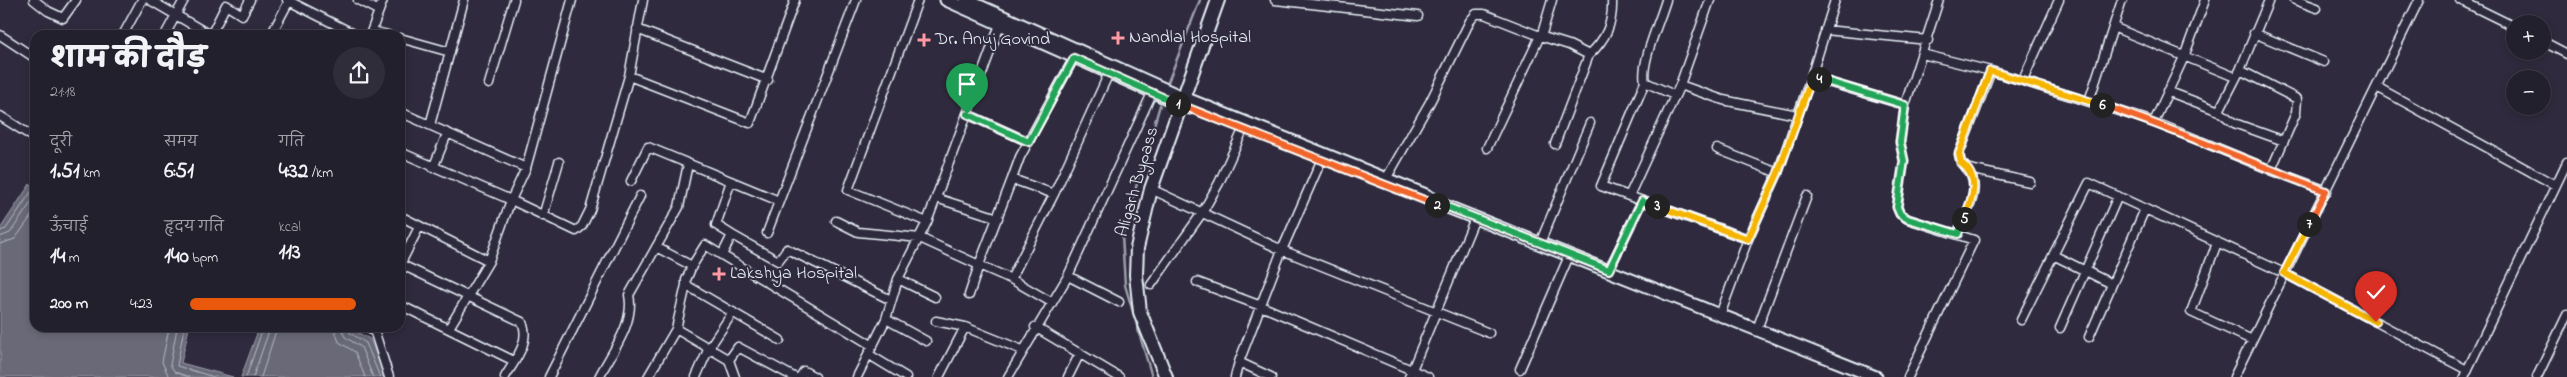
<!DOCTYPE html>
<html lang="hi">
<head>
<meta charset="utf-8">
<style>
  :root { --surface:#23202e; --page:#2f2d3a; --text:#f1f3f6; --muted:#a3a3aa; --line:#403e4a; --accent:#ea580c }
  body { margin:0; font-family:"Indie Flower","Playpen Sans Deva",sans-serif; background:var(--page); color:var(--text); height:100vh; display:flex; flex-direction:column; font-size:19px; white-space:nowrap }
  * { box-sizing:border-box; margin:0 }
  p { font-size:16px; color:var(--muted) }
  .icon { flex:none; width:28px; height:28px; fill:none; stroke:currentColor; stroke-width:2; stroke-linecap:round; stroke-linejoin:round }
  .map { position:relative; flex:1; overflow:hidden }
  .sheet { position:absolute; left:30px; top:30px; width:375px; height:302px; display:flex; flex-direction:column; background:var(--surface); border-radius:15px; box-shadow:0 2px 8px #0003,0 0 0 1px var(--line) }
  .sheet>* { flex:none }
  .controls { position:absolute; left:2506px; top:15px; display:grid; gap:10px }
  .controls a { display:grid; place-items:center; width:45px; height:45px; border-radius:50%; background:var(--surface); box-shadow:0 2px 8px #0003,0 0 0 1px var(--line); font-size:25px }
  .pin { position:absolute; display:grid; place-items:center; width:42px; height:42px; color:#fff; margin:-51px -21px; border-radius:50% 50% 50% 0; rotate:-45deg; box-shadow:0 0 5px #0007 }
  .pin .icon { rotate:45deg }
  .km { position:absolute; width:25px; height:25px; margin:-12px; border-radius:50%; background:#222; color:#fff; font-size:14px; line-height:25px; text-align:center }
  .round { display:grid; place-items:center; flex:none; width:52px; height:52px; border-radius:26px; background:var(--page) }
  .summary { display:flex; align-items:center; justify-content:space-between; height:85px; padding:0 20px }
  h1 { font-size:28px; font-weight:800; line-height:38px }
  .figures { display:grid; grid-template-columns:repeat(3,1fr); gap:8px; height:85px; padding:5px 20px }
  .figures div { display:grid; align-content:center }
  .figures b { font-size:21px; font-weight:800 }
  .figures small { font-size:14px; font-weight:400 }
  .figures p { font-size:14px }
  ul { padding:0 20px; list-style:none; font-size:16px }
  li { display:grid; grid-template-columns:80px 60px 1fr; align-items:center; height:38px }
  li i { height:12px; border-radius:6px; background:var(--accent) }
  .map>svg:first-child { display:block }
  .water { fill:#696978; stroke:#9c9fab }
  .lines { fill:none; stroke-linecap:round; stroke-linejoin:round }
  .shore { stroke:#b5bbc5; stroke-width:1 }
  .stream { stroke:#9c9fab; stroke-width:2.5 }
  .minor-casing { stroke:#e8f1f8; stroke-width:11 }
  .primary-casing { stroke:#e8f1f8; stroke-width:15 }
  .trunk-casing { stroke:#e8f1f8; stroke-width:16 }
  .minor { stroke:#2f2a3d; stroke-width:8 }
  .primary { stroke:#2f2a3d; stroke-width:11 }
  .trunk { stroke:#2f2a3d; stroke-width:12 }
  .split-1-casing { stroke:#fff; stroke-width:10 }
  .split-2-casing { stroke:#fff; stroke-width:10 }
  .split-3-casing { stroke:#fff; stroke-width:10 }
  .split-4-casing { stroke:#fff; stroke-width:10 }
  .split-5-casing { stroke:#fff; stroke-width:10 }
  .split-6-casing { stroke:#fff; stroke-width:10 }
  .split-7-casing { stroke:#fff; stroke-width:10 }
  .split-8-casing { stroke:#fff; stroke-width:10 }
  .split-1 { stroke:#22a559; stroke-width:6 }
  .split-2 { stroke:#f0652b; stroke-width:6 }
  .split-3 { stroke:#22a559; stroke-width:6 }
  .split-4 { stroke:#f5b400; stroke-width:6 }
  .split-5 { stroke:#22a559; stroke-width:6 }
  .split-6 { stroke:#f5b400; stroke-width:6 }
  .split-7 { stroke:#f0652b; stroke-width:6 }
  .split-8 { stroke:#f5b400; stroke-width:6 }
  .poi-dot { fill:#ff9aa2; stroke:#2f2a3d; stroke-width:2 }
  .labels { text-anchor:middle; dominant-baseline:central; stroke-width:4; stroke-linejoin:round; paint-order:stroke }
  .poi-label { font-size:18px; fill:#e8f1f8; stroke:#2f2a3d; text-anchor:start }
  .street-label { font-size:18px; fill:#e8f1f8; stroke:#2f2a3d }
</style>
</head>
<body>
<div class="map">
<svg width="2567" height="377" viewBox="0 0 2567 377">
  <rect width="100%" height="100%" fill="#2f2a3d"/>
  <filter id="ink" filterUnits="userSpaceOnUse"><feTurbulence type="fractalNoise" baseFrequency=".02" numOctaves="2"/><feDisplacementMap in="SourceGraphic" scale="10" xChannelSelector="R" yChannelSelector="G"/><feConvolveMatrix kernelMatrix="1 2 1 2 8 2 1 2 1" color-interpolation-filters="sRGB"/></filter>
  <g filter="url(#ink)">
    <path class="water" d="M30 184 35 186V328H189L181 363 233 377H0V229Z
      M259 328H349L370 339 385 377H241Z"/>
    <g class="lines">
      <path class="shore" d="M0 231 6 229 31 192 35 191
        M0 237 10 233 35 197
        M0 244 15 239 35 211
        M177 328 170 365 175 372 189 377
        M184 328 177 366 214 377
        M334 328 339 342 355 352 365 377
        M341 328 345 337 361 347 373 377
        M348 328 350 333 366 343 380 377
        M169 377 162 362 169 328
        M246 377 263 328
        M253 377 270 328
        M261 377 277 328"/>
      <path class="stream" d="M1168 82 1200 0
        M1152 377 1125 285 1122 235 1160 105"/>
      <g class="minor-casing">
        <path id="minor" d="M34 0 48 11 63 18 76 0
          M150 0 210 35
          M287 0 356 35
          M358 0 379 11
          M572 0 526 168 511 200 576 231 582 226 590 210 629 76 643 0
          M918 0 848 190 927 222
          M1275 0 1418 16
          M1666 0C1660 21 1640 63 1645 82L1601 186 1748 239
          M1710 0 1680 85 1723 100 1797 115
          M2295 0 2317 8
          M2460 0 2515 27
          M2113 27 2235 77
          M637 29 768 80
          M1825 30 1928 40
          M372 31 388 35
          M2254 33 2324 62
          M0 35 35 58
          M123 35 142 0
          M165 35 184 0
          M211 35 226 5 242 15 250 0
          M271 35 289 1
          M370 35 383 0
          M1540 36 1569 45 1589 55C1606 39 1613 24 1612 0
          M1541 37 1552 0
          M400 38 450 52
          M2542 41 2567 54
          M1922 54 1991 71 1959 154 1961 163C1986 182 1968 211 1957 234
          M2240 70 2297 99 2296 113 2271 170
          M1991 71 2154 122 2271 170 2327 191
          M629 76 750 123 795 0
          M1811 77 1905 105
          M2023 80 2059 0
          M1645 82 1674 95
          M489 84 514 0
          M2377 87 2555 185
          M2167 91 2219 111 2240 70 2269 0
          M2089 101 2122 0
          M2219 111 2234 123 2284 141
          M400 112 526 168
          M967 114 1029 142
          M0 116 35 138
          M2154 122 2184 57 2205 0
          M430 125 464 0
          M1555 144 1589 55
          M1717 149 1778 173
          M400 152 511 200 489 261
          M433 168 447 134
          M1969 169 2030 182
          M1012 179 1020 157 1074 58
          M1386 179 1430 102 1470 21 1476 14H1484L1540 36 1487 148
          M631 181 648 147 779 201
          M731 181 716 225 732 235
          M1151 189 1282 250 1489 333
          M1629 196 1680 85
          M936 198 998 218
          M400 216 489 261 449 328
          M543 216 559 162
          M836 221 858 232 920 238 979 265 969 295
          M767 233 856 0
          M1540 243 1590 123
          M2217 243 2191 312 2252 340
          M656 247 692 266 705 245 873 346
          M722 255 732 235 778 261 787 249 891 300
          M2053 255 2112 284
          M400 264 522 322C531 341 515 360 505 377
          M400 265 419 227
          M692 266 686 280V285L780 340
          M1609 270 1642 201
          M1068 276 1119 302
          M898 279 935 297
          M1011 279 1054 194 1109 73
          M1197 282 1261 306 1428 377
          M1151 285 1202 213 1219 183 1243 130
          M1051 302 1011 279 979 265 1012 179 1054 194
          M400 305 514 361
          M1720 315 1748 239 1778 173 1811 77 1835 0
          M886 319 926 341
          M2021 320 2089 183 2284 273 2467 370
          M936 321 965 327
          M1035 327 1119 377
          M370 328 375 333 389 377
          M2060 328 2118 196
          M676 329 686 285
          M1757 329 1807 196
          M2089 337 2145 209
          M868 354 906 377
          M729 360 738 347 794 377
          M1239 362 1271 377
          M1520 369 1569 256
          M549 377 640 196
          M599 377C612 352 635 323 629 295L679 207 688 164
          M648 377 676 329 729 360 735 377
          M696 377 709 348 733 312
          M800 377 804 371 815 377
          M857 377 886 319 898 279 927 222 1000 25
          M939 377 965 327 1022 350
          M1008 377 1068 276 1152 93
          M1068 377 1080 353
          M1235 377 1239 362 1282 250 1321 161
          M1409 377 1475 218
          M1908 377 1974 240 1908 219 1900 214 1897 207 1904 161 1900 142 1905 105 1939 0
          M2234 377 2419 0
          M2464 377 2567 162
          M2537 377 2567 315"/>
      </g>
      <g class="primary-casing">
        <path id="primary" d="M946 0 1189 108
          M966 0 1182 97 1426 195 1445 206 1876 377"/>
      </g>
      <g class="trunk-casing">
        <path id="trunk" d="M1166 377 1140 312 1136 275 1137 248 1151 189 1218 0"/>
      </g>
      <use href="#minor" class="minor"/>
      <use href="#primary" class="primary"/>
      <use href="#trunk" class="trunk"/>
    </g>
  </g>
  <g class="lines" filter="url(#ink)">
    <g class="split-1-casing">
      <path id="split-1" d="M967 114 1029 142 1074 58 1178 104"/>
    </g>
    <g class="split-2-casing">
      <path id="split-2" d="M1178 104 1437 205"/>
    </g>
    <g class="split-3-casing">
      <path id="split-3" d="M1437 205 1445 206 1609 270 1642 201 1657 206"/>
    </g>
    <g class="split-4-casing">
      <path id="split-4" d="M1657 206 1748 239 1778 173 1812 77 1819 79"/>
    </g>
    <g class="split-5-casing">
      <path id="split-5" d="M1819 79 1905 105 1900 142 1904 161 1897 207 1900 214 1908 219 1958 234 1964 219"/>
    </g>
    <g class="split-6-casing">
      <path id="split-6" d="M1964 219C1973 199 1981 178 1961 163L1959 154 1990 71 2102 105"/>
    </g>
    <g class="split-7-casing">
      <path id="split-7" d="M2102 105C2178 130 2251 163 2326 191L2309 224"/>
    </g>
    <g class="split-8-casing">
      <path id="split-8" d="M2309 224 2284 273 2376 322"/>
    </g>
    <use href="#split-1" class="split-1"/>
    <use href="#split-2" class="split-2"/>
    <use href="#split-3" class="split-3"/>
    <use href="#split-4" class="split-4"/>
    <use href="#split-5" class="split-5"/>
    <use href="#split-6" class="split-6"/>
    <use href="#split-7" class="split-7"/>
    <use href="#split-8" class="split-8"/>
  </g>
  <g class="poi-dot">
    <path d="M1115.5 30.5h5v5h5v5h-5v5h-5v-5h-5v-5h5z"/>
    <path d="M921.5 32.5h5v5h5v5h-5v5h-5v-5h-5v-5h5z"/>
    <path d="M716.5 266.5h5v5h5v5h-5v5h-5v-5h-5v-5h5z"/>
  </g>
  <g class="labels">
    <g class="poi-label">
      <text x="1129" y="38">Nandlal Hospital</text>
      <text x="935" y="40">Dr. Anuj Govind</text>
      <text x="730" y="274">Lakshya Hospital</text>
    </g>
    <g class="street-label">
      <text transform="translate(1138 182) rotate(-74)">Aligarh Bypass</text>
    </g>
  </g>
</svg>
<div class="controls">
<a>+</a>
<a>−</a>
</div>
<div class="pin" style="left:967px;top:114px;background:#1e9e55"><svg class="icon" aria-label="arrive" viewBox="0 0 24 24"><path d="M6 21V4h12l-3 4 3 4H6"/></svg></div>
<div class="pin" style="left:2376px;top:322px;background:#d93025"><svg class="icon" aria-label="check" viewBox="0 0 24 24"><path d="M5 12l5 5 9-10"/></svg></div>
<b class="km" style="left:1178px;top:104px">1</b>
<b class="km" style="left:1437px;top:205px">2</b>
<b class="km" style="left:1657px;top:206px">3</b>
<b class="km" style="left:1819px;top:79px">4</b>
<b class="km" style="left:1964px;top:219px">5</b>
<b class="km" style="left:2102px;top:105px">6</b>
<b class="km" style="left:2309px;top:224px">7</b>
<section class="sheet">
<div class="summary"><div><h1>शाम की दौड़</h1><p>21:18</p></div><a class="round"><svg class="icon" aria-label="share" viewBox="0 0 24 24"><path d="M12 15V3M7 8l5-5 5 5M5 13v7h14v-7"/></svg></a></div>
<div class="figures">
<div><p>दूरी</p><b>1.51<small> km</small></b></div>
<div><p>समय</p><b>6:51</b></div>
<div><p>गति</p><b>4:32<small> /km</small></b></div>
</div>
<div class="figures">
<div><p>ऊँचाई</p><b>14<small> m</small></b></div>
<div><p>हृदय गति</p><b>140<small> bpm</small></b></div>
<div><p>kcal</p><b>113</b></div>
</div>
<ul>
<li><b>200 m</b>4:23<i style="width:85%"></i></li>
</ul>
</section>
</div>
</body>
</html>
